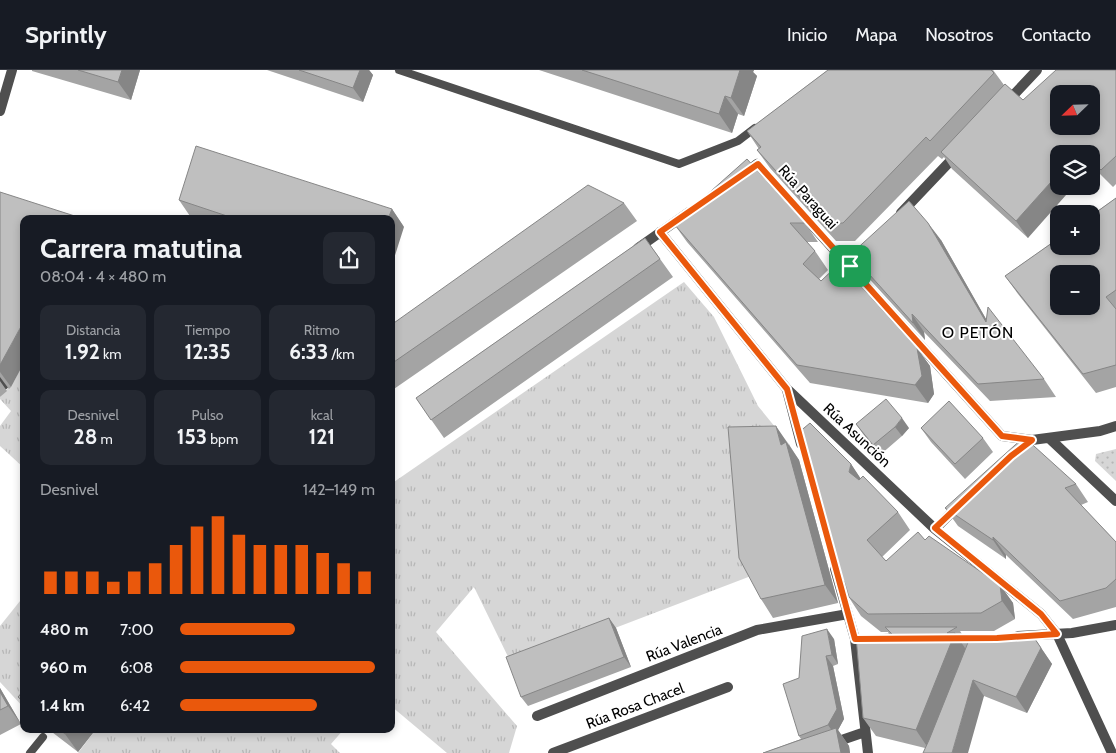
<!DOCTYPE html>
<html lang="es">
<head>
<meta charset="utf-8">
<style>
  :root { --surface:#171b24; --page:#242831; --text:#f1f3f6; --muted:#9ea1a6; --line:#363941; --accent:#ea580c }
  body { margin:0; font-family:Cabin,sans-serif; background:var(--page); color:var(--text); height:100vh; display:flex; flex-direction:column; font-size:19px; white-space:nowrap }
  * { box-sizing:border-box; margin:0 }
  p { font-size:16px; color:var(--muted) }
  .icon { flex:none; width:28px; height:28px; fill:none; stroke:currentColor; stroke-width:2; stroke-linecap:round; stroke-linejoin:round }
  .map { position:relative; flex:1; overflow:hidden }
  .details { position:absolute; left:20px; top:145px; width:375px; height:518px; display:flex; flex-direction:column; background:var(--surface); border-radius:10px; box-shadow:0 2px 8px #0003 }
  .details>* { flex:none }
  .needle { width:32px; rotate:247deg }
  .fabs { position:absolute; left:1050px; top:15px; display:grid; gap:10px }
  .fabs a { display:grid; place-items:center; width:50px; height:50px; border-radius:10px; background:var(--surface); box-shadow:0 2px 8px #0003; font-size:25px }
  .pin { position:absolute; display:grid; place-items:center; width:42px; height:42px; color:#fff; margin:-21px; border-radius:10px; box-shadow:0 2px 8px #0006 }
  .round { display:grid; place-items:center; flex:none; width:52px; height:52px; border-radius:10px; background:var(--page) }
  .head { display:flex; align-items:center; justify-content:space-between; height:85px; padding:0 20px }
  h1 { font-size:28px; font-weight:700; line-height:38px }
  .stats { display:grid; grid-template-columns:repeat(3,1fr); gap:8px; height:85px; padding:5px 20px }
  .stats div { display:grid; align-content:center; border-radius:10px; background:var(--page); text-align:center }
  .stats b { font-size:21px; font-weight:700 }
  .stats small { font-size:14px; font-weight:400 }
  .stats p { font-size:14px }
  .chart { height:140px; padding:10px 20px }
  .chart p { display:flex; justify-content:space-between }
  .chart svg { width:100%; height:90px; margin-top:5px; stroke:var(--accent); stroke-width:6 }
  ul { padding:0 20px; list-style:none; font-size:16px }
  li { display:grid; grid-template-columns:80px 60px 1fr; align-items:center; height:38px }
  li i { height:12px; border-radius:6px; background:var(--accent) }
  header { display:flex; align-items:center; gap:30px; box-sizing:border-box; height:70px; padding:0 25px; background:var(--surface); border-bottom:1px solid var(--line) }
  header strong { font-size:24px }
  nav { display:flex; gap:28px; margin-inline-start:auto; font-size:18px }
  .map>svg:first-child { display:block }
  .grass { fill:url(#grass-tufts) }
  .park { fill:url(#park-dots) }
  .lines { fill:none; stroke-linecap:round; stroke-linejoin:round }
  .service { stroke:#4f4f4f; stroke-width:8 }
  .minor { stroke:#4f4f4f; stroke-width:10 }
  .wall { fill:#a4a4a4 }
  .shaded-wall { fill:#868686 }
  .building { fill:#bfbfbf; stroke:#868686; fill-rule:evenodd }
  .route-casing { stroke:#fff; stroke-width:10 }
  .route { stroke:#ea580c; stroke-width:6 }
  .labels { text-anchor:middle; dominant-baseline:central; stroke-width:4; stroke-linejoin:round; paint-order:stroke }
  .street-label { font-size:15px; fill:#000; stroke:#fff }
  .neighbourhood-label { font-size:16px; letter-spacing:1px; fill:#000; stroke:#fff }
</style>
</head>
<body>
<header>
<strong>Sprintly</strong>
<nav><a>Inicio</a><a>Mapa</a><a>Nosotros</a><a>Contacto</a></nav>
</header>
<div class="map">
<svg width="1116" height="683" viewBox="0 0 1116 683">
  <defs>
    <pattern id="grass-tufts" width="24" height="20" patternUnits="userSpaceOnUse" patternTransform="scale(1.25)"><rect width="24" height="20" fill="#d6d6d6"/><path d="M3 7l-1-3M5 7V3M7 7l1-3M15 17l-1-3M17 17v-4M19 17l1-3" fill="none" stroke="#b6b6b6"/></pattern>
    <pattern id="park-dots" width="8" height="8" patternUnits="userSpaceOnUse" patternTransform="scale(1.25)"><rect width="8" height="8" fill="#d6d6d6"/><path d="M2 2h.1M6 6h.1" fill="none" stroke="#b6b6b6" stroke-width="1.8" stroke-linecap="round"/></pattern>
  </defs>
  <rect width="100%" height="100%" fill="#fff"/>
  <path class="grass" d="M684 212 714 247 758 336 789 374 751 506 513 597 474 517 436 562 517 656 509 683H447L391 636V414Z
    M24 293V398L0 376V356L11 341 0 329V327L14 311Z
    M24 526V638L0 612V556Z
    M96 659H344L331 674 340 683H78Z"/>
  <path class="park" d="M1116 379V411L1095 391 1096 384Z"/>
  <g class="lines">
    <path class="service" d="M399 0 679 94 738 71 755 58
      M0 311 4 316
      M30 683 43 667"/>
    <path class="minor" d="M1006 33 1037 0
      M0 41 12 0
      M744 104 757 94 1002 366 1032 370 1100 361 1116 356
      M901 143 958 83
      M660 162 787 319 935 459 1041 544 1057 564 1112 683
      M638 178 689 142
      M787 320 801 374
      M1049 368 1116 431
      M935 459 959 435
      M835 499 855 569 868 683
      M1018 566 1072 563 1116 555
      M537 646 757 560 848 544
      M833 673 865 662
      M553 683 728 617"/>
  </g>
  <path class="wall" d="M32 0H140L131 30 32 1Z
    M267 0H369L373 5 363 32Z
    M539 0H754L753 2 757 6 744 46 738 44 732 63Z
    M828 0H993L1004 15 1023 30 1116 0V114L1113 117 1092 96 1091 98V84H1059L1028 168 952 99 944 87 942 89 938 86 855 171H836L770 98 757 80 759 79 747 61Z
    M0 122 11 317 9 319 0 307Z
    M1116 128V317L1096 323 1018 224 1005 206Z
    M179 130 392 139 404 157 391 149H192Z
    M624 133 637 151 391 321V255Z
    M805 153 818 172H807L815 181 828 200 819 209 917 278 930 296 934 324 928 333 810 313 687 172 674 154Z
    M645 168 673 207 444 368 416 328Z
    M941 170 986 249 1044 309 1056 327 990 331 924 262 925 270 863 202 851 184Z
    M0 311 7 321 0 327Z
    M856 354 909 358 902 366 880 385 863 364Z
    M921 358 983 368 993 382 965 409 931 372Z
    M789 374 790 376 799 390 838 533 773 548 761 529Z
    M851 394 860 408 898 442 910 460 882 487 886 491 925 470 1000 515 1013 533 1015 549 994 561H960L968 573 1033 566 1052 594 1027 643 984 626 925 678 876 666 863 648 889 564 888 562H881L861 546 839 512Z
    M1076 414 1088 432 1081 435 1116 472V537L1073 549 1006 485V489L958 456 945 438Z
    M609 548 616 558 631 597 528 636 521 627Z
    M834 569 838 594 833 596 844 649 838 660 849 676 850 683H763L801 669 799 666V608Z
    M0 618 21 654 0 665Z
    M24 620V635L18 627Z
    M48 659H96L78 682Z"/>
  <path class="shaded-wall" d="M122 0H140L131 30 118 12Z
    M360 0H369L373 5 363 32 353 18Z
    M740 0H754L753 2 757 6 744 46 731 28Z
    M725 26 738 44 732 63 719 44Z
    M1080 79 1084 84H1077Z
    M1059 103V116H1074L1028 168 1016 151Z
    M392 139 404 157 391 198V149H388Z
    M928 153 941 170 998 270 986 252Z
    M912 244 924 262 925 270 913 253Z
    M24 251V293L11 317 0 302V295Z
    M917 278 930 296 934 324 928 333 915 315Z
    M902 348 909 358 902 366 895 357Z
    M776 356 799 390 838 533 825 515 781 375Z
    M851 394 863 412 862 420 849 402Z
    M993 467 1006 485V489L993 470Z
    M1000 515 1013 533 1015 549 1002 531Z
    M609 548 616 558 631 597 624 587Z
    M827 559 834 569 838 594 832 585Z
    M955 563 967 581 928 678 916 660Z
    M1033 566 1052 594 1027 643 1016 627Z
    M826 586 833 596 844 649 838 660 849 676 850 683H841L835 665 828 655Z
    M973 610 984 626 968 683H952Z
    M0 618 21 654 8 636 0 622Z
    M69 659H96L78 682 65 664Z"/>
  <path class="building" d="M78 0H122L118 12Z
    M299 0H360L353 18Z
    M582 0H740L731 28 725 26 719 44Z
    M828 0H991L994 3 930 71 926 67 843 153H823L757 80 761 77 747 61Z
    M1056 0H1116V86L1101 100 1091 90V84H1085L1080 79 1077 84H1059V103L1016 151 941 82 1005 14 1023 30ZM1059 24H1091V56H1059Z
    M196 76 392 139 388 149H236L179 130Z
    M747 89 805 153H790L815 181 803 194 821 211 840 193 917 278 922 306 915 315 797 295 674 154Z
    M588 115 624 133 391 294V255Z
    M0 122 84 149H24V251L0 295Z
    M1116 128V220L1106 227 1116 239V295L1083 304 1005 206 1059 168V176H1091V146ZM1059 204H1091V236H1059Z
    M909 131 928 153 986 252 988 237 1044 309 978 314 912 244 913 253 851 184Z
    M645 168 660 189 431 350 416 328Z
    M886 329 902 348 895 357 873 375 856 354Z
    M949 331 983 368 955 394 921 358Z
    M810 353 851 394 849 402 859 410 863 406 898 442 867 470 886 491 918 462 925 470 929 466 1000 515 1002 531 981 543 868 544 849 527 844 511 839 512 798 363Z
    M776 356 781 375 786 372 825 515 761 529 739 488 728 357Z
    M1024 367 1076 414 1065 418 1116 472V509L1106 518 1060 531 993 467V470L945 438Z
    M609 548 624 587 521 627 506 587Z
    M885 557H957L947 563H955L916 660 863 648 856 566 892 564Z
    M827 559 832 585 826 586 837 639 828 655 799 666 783 614 799 608 802 566Z
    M971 565 1033 566 1041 578 1016 627 973 610 952 683H923L929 670Z
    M24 620V632L18 627Z
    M0 622 8 636 0 640Z
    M836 658 841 683H763L797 671Z
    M59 659H69L65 664Z"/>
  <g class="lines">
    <g class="route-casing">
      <path id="route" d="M758 94 1002 366 1032 370 1011 386 935 458 1041 544 1057 564 997 568 855 569 787 319 660 162Z"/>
    </g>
    <use href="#route" class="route"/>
  </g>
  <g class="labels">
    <g class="street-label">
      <text transform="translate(808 127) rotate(48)">Rúa Paraguai</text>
      <text transform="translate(857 365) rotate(43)">Rúa Asunción</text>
      <text transform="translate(684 573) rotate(-21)">Rúa Valencia</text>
      <text transform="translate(635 636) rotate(-21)">Rúa Rosa Chacel</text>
    </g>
    <g class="neighbourhood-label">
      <text x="978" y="262">O PETÓN</text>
    </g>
  </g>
</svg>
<div class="fabs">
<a><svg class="needle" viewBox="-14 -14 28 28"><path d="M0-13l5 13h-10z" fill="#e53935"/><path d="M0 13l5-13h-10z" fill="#9ea1a6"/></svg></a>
<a><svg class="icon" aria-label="layers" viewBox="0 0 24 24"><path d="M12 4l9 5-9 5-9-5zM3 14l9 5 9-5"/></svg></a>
<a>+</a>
<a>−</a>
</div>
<div class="pin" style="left:850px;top:196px;background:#1e9e55"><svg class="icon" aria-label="arrive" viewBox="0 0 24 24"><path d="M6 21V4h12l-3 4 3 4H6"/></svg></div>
<section class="details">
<div class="head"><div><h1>Carrera matutina</h1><p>08:04 · 4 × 480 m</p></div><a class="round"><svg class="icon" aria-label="share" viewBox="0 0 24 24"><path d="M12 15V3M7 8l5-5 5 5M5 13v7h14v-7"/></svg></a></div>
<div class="stats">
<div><p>Distancia</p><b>1.92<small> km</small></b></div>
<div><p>Tiempo</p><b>12:35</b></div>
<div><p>Ritmo</p><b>6:33<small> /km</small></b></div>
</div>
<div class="stats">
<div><p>Desnivel</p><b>28<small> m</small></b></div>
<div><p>Pulso</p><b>153<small> bpm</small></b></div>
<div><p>kcal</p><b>121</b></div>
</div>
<div class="chart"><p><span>Desnivel</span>142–149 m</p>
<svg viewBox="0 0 160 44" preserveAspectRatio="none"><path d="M5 44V33M15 44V33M25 44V33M35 44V38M45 44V33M55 44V29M65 44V20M75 44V11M85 44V6M95 44V15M105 44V20M115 44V20M125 44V20M135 44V24M145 44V29M155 44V33"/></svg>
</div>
<ul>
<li><b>480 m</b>7:00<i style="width:59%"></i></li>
<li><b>960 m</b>6:08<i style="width:100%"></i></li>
<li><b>1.4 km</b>6:42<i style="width:70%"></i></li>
</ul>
</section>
</div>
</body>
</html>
